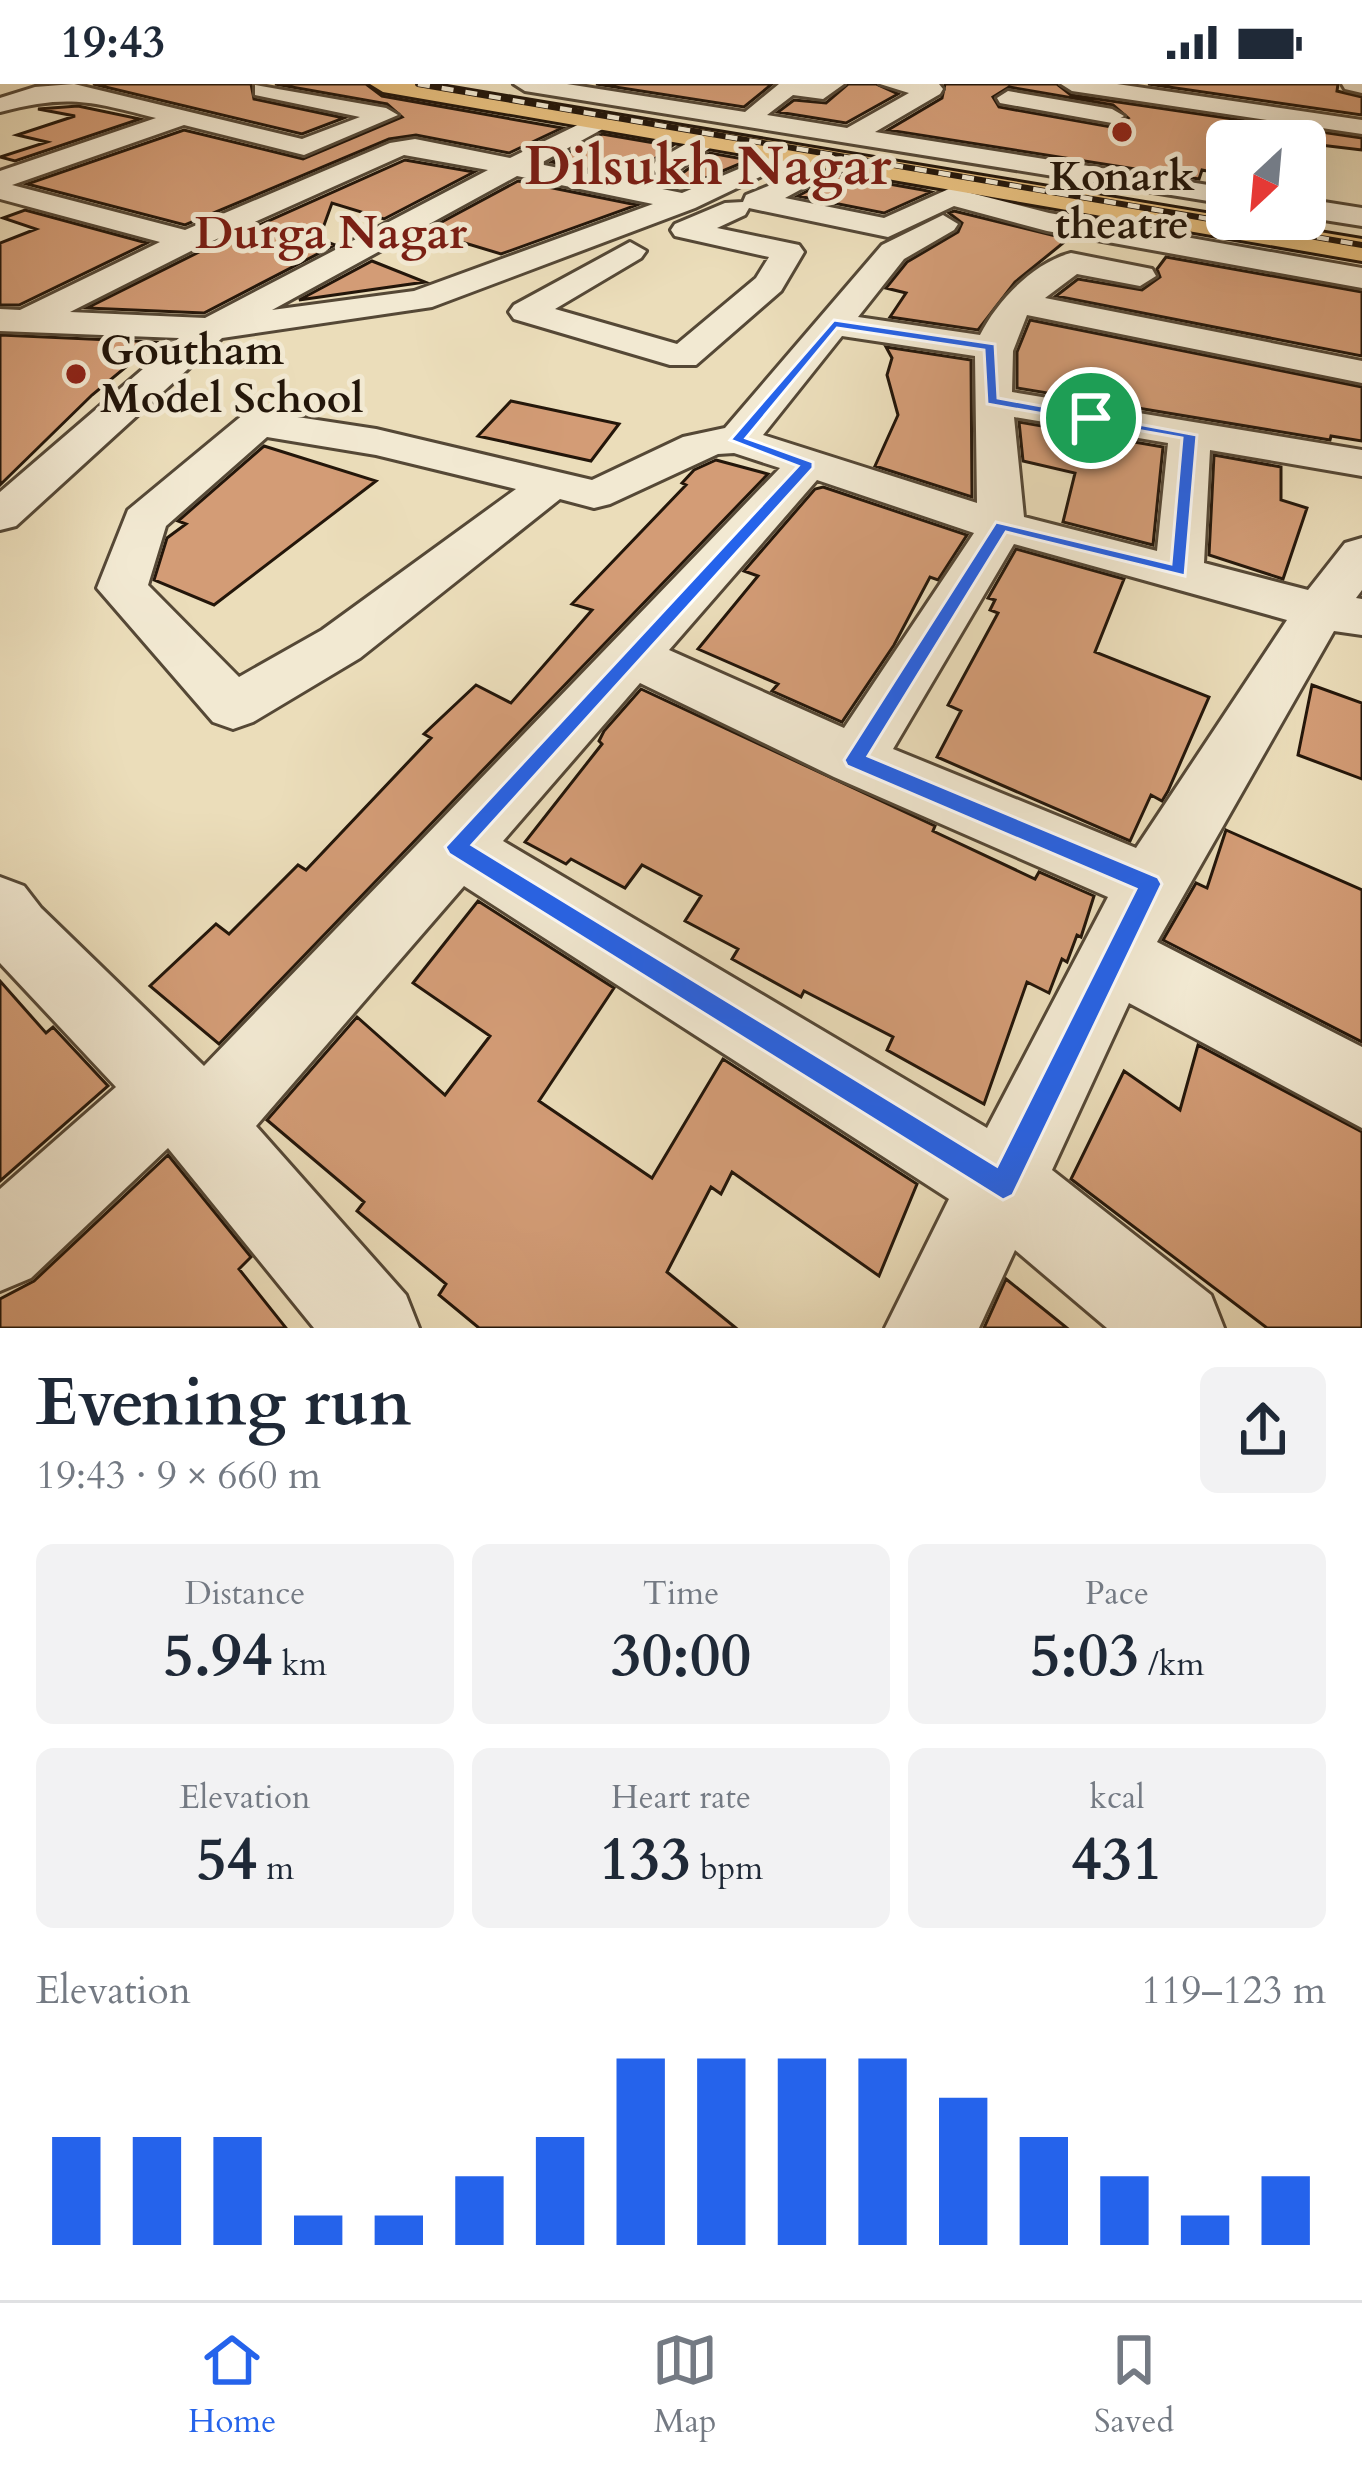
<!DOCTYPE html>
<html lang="en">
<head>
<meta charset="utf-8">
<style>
  :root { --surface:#fff; --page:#f2f2f3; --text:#1f2937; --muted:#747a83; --line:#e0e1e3; --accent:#2563eb }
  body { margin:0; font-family:Cardo,serif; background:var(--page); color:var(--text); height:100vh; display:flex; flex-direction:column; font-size:45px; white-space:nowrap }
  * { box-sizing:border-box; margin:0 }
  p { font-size:39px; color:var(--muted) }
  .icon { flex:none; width:66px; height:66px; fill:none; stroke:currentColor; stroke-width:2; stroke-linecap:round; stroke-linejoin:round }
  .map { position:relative; height:1244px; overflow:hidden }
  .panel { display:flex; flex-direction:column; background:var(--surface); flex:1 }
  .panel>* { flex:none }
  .needle { width:78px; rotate:206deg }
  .buttons { position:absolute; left:1206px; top:36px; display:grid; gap:24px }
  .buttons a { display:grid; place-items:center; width:120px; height:120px; border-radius:18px; background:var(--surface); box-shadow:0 12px 48px #0002; font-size:60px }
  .pin { position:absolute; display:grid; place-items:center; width:102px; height:102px; color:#fff; margin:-51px; border:6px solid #fff; border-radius:50%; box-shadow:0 3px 12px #0007 }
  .round { display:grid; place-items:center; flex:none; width:126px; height:126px; border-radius:18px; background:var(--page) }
  .summary { display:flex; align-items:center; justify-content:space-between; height:204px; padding:0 36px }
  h1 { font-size:66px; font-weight:800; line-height:90px }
  .figures { display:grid; grid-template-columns:repeat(3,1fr); gap:18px; height:204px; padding:12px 36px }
  .figures div { display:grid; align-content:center; border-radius:18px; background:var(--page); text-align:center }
  .figures b { font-size:60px; font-weight:800 }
  .figures small { font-size:33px; font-weight:400 }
  .figures p { font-size:33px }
  .chart { height:336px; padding:24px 36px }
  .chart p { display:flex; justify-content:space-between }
  .chart svg { width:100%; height:216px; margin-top:12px; stroke:var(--accent); stroke-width:6 }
  .status { display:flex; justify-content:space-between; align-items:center; height:84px; padding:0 60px; background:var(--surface); direction:ltr }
  .status svg { height:33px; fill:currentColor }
  .tabs { display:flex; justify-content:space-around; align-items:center; height:168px; border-top:3px solid var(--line); background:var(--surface); font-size:33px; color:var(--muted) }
  .tabs a { display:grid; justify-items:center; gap:6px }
  .tabs .active { color:var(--accent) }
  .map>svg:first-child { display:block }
  .building { fill:#d39c76; stroke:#23160a; stroke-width:3; fill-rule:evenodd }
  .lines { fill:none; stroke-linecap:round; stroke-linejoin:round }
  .minor-casing { stroke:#554836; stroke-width:6 }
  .highway-casing { stroke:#23160a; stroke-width:6 }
  .minor { fill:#f2e9d2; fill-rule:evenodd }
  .highway { fill:#e6be7d; fill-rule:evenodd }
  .rail-casing { stroke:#23160a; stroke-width:6 }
  .rail { stroke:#f2e9d2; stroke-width:4.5; stroke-dasharray:12; stroke-linecap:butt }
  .route { fill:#2563eb; stroke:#fff; stroke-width:3; fill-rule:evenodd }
  .poi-dot { fill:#8f2418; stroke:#f2e9d2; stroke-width:4.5 }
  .labels { text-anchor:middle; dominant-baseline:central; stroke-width:10; stroke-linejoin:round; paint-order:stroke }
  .far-poi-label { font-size:42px; font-weight:bold; fill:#23160a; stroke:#f2e9d2 }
  .far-neighbourhood-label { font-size:45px; font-weight:bold; fill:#7a1f14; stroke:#f2e9d2 }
  .far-district-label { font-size:54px; font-weight:bold; fill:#7a1f14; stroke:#f2e9d2 }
</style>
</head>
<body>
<div class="status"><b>19:43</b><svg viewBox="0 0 49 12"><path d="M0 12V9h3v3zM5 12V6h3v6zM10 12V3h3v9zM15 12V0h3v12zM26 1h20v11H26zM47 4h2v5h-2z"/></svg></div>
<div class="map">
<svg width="1362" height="1244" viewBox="0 0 1362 1244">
  <rect width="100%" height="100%" fill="#ebddba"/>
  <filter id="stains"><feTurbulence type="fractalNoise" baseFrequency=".00167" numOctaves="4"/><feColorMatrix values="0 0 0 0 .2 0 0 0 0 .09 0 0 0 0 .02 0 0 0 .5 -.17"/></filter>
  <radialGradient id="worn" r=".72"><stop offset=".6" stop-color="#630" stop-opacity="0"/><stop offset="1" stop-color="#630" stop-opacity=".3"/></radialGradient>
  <path class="building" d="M93 0H251L254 15 344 34 302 50Z
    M275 0H366L382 12 562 44 509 69 416 51 389 55 185 141 27 100 184 46 303 75 402 33 387 20Z
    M596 0H772L744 23Z
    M848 0H876L898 10 846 39 778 28 794 16 826 19Z
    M945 0H1057L1071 11 1362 54V66L1227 50V91L1202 86 1199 95 888 46 942 14ZM1009 3 1113 21 1128 34 1111 43 999 23 993 13Z
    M1148 0H1338L1337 7 1362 13V31Z
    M78 22 140 35 15 77 0 73 47 58 17 51 75 32 38 25Z
    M602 50 672 62 648 80 656 94 677 93 710 69 749 76 682 104 552 78Z
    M405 76 474 88 384 135 332 119 319 155 335 161 204 229 87 224 201 167Z
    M821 88 923 106 931 108 884 129 798 112 822 99Z
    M518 97 637 121 501 170 425 147Z
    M25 126 147 159 19 221H0V159L36 145 3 134Z
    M954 127 1068 155 1015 198 978 246 890 233 906 209 886 204 907 178 958 148 962 139 949 129Z
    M1166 173 1362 208V272L1056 212 1078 195 1142 206 1160 193 1157 185Z
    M372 177 425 198 299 216Z
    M1030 236 1362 303V357L1331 352 1330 356 1017 304V268Z
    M0 251 156 258 92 311 0 401Z
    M886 263 971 276 972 413 875 382 898 331 887 291 892 274Z
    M511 317 619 340 591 377 478 352Z
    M1019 338 1163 363 1153 461 1063 438 1075 389 1023 377Z
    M264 362 376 397 214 521 154 496 167 454 186 440 178 437Z
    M1214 371 1281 383V416L1307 424 1283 495 1209 471Z
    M716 376 768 390 219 960 150 902 216 840 229 850 298 781 306 786 431 654 424 650 476 601 511 619 592 526 572 520 686 401 682 399 694 386Z
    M823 403 967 451 938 496 930 493 894 561 842 638 772 607 778 600 698 565 758 492 744 487 815 405Z
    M1016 465 1124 495 1095 568 1209 613 1168 707 1162 717 1151 711 1130 757 937 673 961 627 948 621 998 529 990 526 995 516 988 514Z
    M1312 601 1362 619V695L1298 671Z
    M641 605 935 742 933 747 1035 795 1039 788 1094 812 1081 853 1077 851 1067 878 1062 875 1049 909 1027 898 984 1020 887 966 893 953 804 907 801 913 732 875 738 865 685 837 701 812 642 781 625 804 571 775 566 780 525 758 602 660 599 657 604 647Z
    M1226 746 1362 806V958L1163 856 1196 799 1207 804Z
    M478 817 614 904 539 1017 652 1094 723 975 917 1100 879 1192 732 1088 721 1110 711 1103 667 1188 736 1244H479L439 1211 446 1200 357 1127 364 1118 267 1036 357 933 445 1011 490 952 413 899Z
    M0 897 46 949 53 943 108 1002 0 1097Z
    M1198 961 1362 1048V1244H1267L1071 1095 1124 987 1180 1026Z
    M168 1071 251 1173 239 1185 286 1244H0V1215L34 1197Z
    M1006 1195 1067 1244H984Z"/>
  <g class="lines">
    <g class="minor-casing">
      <path id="minor" d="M74 0 302 55 360 33 255 11V1L386 24 398 31 304 71 184 41 12 101 185 146 390 59 415 55 510 74 600 30 612 37 608 42 539 80 682 109 788 64H806L810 69 695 124 432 223 222 254 16 442 0 446V408L179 254 0 247V225L20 226 160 158 0 115V87L156 34C89 17 69 10 0 28V14L35 3ZM404 71 488 86 205 234 70 228 199 163ZM517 92 653 120 414 207 272 226Z
        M514 0H567L745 28 779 0H844L823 15 793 11 767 31 847 44 909 9 880 0H939L943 5 940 10 875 48 1227 104V120L525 7Z
        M1061 0H1117L1362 36V50L1072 7Z
        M1342 0H1362V9L1345 5Z
        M1008 7 1112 25 1124 32 1112 39 1000 19 997 14Z
        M708 47 717 49 720 54 717 59 674 89H656L652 83 656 77Z
        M806 87 816 89 820 95 785 114 884 134 951 104 1049 129 1362 184V204L1047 147 954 122 888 153 749 124 745 131 717 144 799 161 804 168 781 207 696 281H670L514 235 509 228 514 221 630 158 646 167 641 174 555 225 677 260 756 194 769 173 675 152 671 146 675 140 725 119 743 118 746 111Z
        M1305 115 1362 124V142L1305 133Z
        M943 131 958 140 954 146 904 175 858 233 980 251C997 217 1033 179 1071 169L1152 185 1156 192 1140 202 1077 190 1045 214 1362 277V299L1027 231 1013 267 1012 308 1362 366V392L1210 366 1204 479 1308 506 1345 459 1362 454V506L1356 514 1362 515V551L1334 547 1157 858 1362 963V1044L1129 919 1052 1086 1211 1211 1224 1244H1107L1015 1166 979 1244H885L949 1115 464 802 256 1042 406 1211 419 1244H314L168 1064 31 1194 0 1207V1105L116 1003 0 879V793L24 802 41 824 204 982 780 384 734 369 718 370 610 420 594 424 560 415 360 574 253 638 233 645 213 638 97 504 128 426 244 330 258 327 376 345 592 396 683 353 725 344 882 161ZM842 252 975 272 977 419 763 351ZM1014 333 1168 359 1157 467 1024 433ZM267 353 376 371 516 405 322 546 239 593 148 501 166 442ZM817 396 974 449 844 644 669 566ZM1014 460 1287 536 1136 764 893 665ZM640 599 834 693 1108 813 987 1044 503 757Z"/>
    </g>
    <g class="highway-casing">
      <path id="highway" d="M370 0H429L1362 155V177L383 8Z"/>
    </g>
    <use href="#minor" class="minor"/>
    <use href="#highway" class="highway"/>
    <g class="rail-casing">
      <path id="rail" d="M418 0 1362 161"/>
    </g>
    <use href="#rail" class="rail"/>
  </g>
  <path class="route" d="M834 236 995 260 998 314 1197 351 1185 492 1006 448 868 672 1158 793 1162 800 1013 1111 1003 1116 449 770 445 763 798 382 730 356ZM837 244 984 266 987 320 1182 354 1171 480 996 438 844 676 847 682 1136 805 997 1082 472 761 813 384V378L746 354Z"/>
  <g class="poi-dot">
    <circle cx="1122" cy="48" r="12"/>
    <circle cx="76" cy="290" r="12"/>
  </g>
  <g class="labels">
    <g class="far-poi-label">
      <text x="1122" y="92">Konark<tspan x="1122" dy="48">theatre</tspan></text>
      <text x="100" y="266" text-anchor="start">Goutham<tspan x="100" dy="48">Model School</tspan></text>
    </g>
    <g class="far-neighbourhood-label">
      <text x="331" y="149">Durga Nagar</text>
    </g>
    <g class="far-district-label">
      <text x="708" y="83">Dilsukh Nagar</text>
    </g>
  </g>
  <rect width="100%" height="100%" filter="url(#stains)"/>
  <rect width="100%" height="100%" fill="url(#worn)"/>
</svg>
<div class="buttons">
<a><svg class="needle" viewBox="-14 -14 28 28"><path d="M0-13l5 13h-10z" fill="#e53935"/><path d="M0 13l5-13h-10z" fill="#747a83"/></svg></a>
</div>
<div class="pin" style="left:1091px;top:334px;background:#1e9e55"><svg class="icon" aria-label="arrive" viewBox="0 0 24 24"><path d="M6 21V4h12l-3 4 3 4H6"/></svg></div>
</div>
<section class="panel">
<div class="summary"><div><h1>Evening run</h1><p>19:43 · 9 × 660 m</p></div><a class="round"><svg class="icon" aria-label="share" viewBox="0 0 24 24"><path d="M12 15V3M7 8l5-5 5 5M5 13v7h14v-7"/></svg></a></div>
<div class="figures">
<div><p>Distance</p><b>5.94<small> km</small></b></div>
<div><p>Time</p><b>30:00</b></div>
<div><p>Pace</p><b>5:03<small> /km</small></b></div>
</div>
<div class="figures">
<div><p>Elevation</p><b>54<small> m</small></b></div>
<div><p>Heart rate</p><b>133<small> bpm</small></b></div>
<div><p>kcal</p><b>431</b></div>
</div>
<div class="chart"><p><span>Elevation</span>119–123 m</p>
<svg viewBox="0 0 160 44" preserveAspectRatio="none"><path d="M5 44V22M15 44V22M25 44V22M35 44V38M45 44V38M55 44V30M65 44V22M75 44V6M85 44V6M95 44V6M105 44V6M115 44V14M125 44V22M135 44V30M145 44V38M155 44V30"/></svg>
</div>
</section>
<nav class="tabs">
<a class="active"><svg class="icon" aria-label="home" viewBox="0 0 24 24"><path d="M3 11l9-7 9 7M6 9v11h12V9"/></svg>Home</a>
<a><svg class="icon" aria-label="map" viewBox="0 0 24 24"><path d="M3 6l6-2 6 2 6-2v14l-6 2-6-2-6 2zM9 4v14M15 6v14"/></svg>Map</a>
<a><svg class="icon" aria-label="saved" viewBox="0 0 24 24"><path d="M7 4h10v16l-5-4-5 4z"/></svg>Saved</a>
</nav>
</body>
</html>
